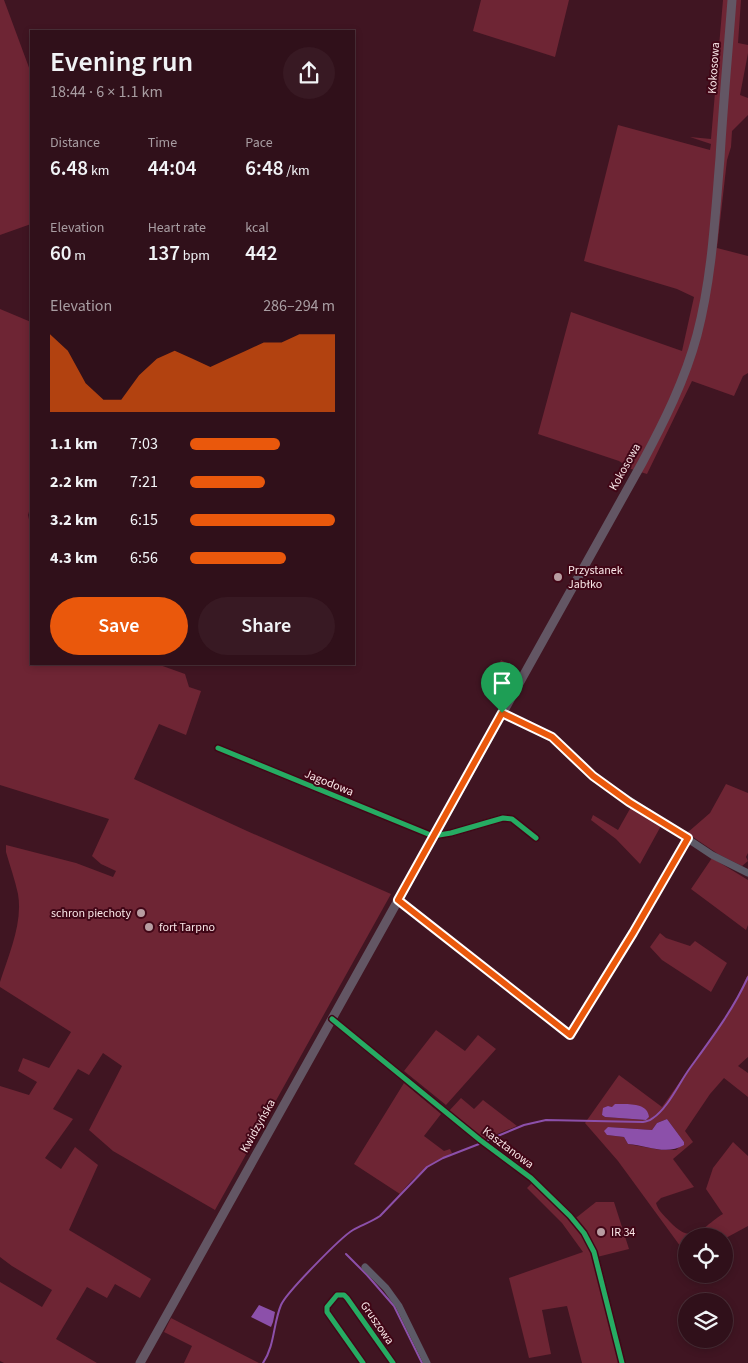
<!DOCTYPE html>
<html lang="en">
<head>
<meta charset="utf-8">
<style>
  :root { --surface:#30101a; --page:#381923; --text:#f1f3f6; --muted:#a89da2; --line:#4b3039; --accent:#ea580c }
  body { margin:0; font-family:"Source Sans 3",sans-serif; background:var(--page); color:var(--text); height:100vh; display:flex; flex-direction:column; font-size:19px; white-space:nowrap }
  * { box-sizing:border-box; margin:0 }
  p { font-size:16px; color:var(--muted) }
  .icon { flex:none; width:28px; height:28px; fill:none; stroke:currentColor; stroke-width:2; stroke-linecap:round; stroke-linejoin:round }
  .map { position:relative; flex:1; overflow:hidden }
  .panel { position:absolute; left:30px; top:30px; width:325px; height:635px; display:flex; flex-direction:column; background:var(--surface); border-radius:0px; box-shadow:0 2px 8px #0003,0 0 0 1px var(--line) }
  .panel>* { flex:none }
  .fabs { position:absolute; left:678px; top:1228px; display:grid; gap:10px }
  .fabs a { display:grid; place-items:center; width:55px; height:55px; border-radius:50%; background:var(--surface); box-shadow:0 2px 8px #0003,0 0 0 1px var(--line); font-size:25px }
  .pin { position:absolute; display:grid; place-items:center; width:42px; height:42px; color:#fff; margin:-51px -21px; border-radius:50% 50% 50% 0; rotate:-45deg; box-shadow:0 0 5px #0007 }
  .pin .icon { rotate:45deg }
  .round { display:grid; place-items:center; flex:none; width:52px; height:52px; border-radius:26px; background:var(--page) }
  .summary { display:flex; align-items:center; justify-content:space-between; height:85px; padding:0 20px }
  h1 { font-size:28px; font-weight:600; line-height:38px }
  .metrics { display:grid; grid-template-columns:repeat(3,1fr); gap:8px; height:85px; padding:5px 20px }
  .metrics div { display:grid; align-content:center }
  .metrics b { font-size:21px; font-weight:600 }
  .metrics small { font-size:14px; font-weight:400 }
  .metrics p { font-size:14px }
  .chart { height:140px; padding:10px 20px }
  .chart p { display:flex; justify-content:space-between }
  .chart svg { width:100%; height:90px; margin-top:5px; fill:var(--accent); opacity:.7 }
  .cta { display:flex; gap:10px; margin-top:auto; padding:10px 20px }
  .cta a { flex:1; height:58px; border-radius:30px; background:var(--accent); color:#fff; font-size:20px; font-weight:600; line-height:58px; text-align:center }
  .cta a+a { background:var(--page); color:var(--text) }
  ul { padding:0 20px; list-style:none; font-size:16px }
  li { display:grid; grid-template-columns:80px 60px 1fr; align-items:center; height:38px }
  li i { height:12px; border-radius:6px; background:var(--accent) }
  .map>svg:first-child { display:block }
  .green { fill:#6e2534; fill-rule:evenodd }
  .water { fill:#8c50aa }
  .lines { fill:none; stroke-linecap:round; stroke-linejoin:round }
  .stream { stroke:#8c50aa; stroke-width:2 }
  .minor { stroke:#5d5a67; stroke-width:7 }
  .major { stroke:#635664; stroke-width:9 }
  .cycleway-casing { stroke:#400616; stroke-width:8 }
  .cycleway { stroke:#26ab63; stroke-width:5 }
  .route-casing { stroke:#fff; stroke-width:10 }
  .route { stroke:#ea580c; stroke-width:6 }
  .poi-dot { fill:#b89da2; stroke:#400616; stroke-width:2 }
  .labels { text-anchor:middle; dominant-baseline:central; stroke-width:4; stroke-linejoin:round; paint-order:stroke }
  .street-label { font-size:12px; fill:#f9e6e7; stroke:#400616 }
  .poi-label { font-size:12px; fill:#f9e6e7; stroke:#400616; text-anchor:start }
</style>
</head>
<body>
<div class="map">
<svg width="748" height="1363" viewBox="0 0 748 1363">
  <rect width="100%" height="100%" fill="#401522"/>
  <path class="green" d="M0 0H4L31 73V224L0 235Z
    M481 0H569L555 57 473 31Z
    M723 0H741L738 43 748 45V53L740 95 748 98V115L732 131 731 147 727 160 717 248 748 256V373L743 376 734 396 692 381 647 474 631 469 619 461 538 434 571 312 682 351 694 297 677 289 584 261 618 125 710 150 711 144 690 137 711 139Z
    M0 309 31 322V505L28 515 31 528V664H157L185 674 189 687 201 691 186 735 159 724 134 779 247 831 391 894 215 1210 113 1151 89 1130 122 1066 103 1053 89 1075 78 1069 53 1109 73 1119 45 1158 61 1169 75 1147 98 1165 69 1230 151 1279 140 1298 115 1284 107 1298 87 1287 56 1339 97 1363H4L0 1361V1282L42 1307 52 1290 12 1266 0 1257V1086L29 1095 37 1082 18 1071 23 1058 49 1068 71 1032 0 987V982C9 954 23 923 18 894 15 880 10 866 6 852V845L76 863 113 877 116 871 101 864 92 856 109 819 0 785Z
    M501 660 516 668 501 696 486 689Z
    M726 784 748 793V853L746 857 748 861 742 866 718 854 687 833 710 813Z
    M631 807 662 824 640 864 616 839 591 820 593 815 618 830Z
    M712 858 748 880V925L746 930 691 889Z
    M660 933 666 938 690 946 695 941 727 963 711 992 662 960 650 947Z
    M748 974V1057L738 1066 748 1073V1097L724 1078 710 1094 685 1131 693 1142 673 1159 694 1187 661 1198 656 1203C658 1211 665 1216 670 1222 694 1247 701 1227 723 1214L706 1189 713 1168 733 1142 748 1156V1226L724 1239V1236H686V1254L618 1161 585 1123 619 1075 662 1107 714 1034 734 1004ZM608 1106 612 1107 649 1117 646 1120 605 1117 602 1115ZM667 1119 684 1142 676 1150H661L628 1144 624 1137 607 1135 608 1127 652 1130 657 1123Z
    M436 1030 465 1051 478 1035 496 1049 446 1105 404 1071Z
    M404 1083 441 1114 424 1136 444 1151 450 1149 452 1153C429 1165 416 1174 400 1194L354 1164Z
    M461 1098 474 1109 483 1100 517 1126 485 1139 449 1111Z
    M532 1183 572 1221 596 1202H614L629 1249 593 1258 619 1363H582L567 1306 542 1310 551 1354 529 1358 509 1278 583 1252 562 1223 527 1188Z
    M171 1318 259 1363H184L192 1346 164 1332Z"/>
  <path class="water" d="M615 1104C626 1104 648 1102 649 1117L646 1120 605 1117 602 1115 603 1108 608 1106 612 1107Z
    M667 1119 684 1142V1145C666 1156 647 1145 628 1144L624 1137 607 1135 604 1131 608 1127 652 1130 657 1123Z
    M259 1305 275 1312 273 1322 271 1327 251 1317Z"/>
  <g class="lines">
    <path class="stream" d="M488 1140 524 1125 546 1120 643 1122C647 1121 650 1121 653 1118 668 1108 679 1083 690 1068 711 1039 733 1010 748 977
      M346 1254 367 1275 394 1306 422 1363
      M263 1363C275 1345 273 1324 281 1305 286 1293 341 1237 353 1230 362 1225 371 1222 380 1216L427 1167 443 1158 479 1144"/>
    <path class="minor" d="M502 713 553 737 593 776 712 855 748 873
      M218 748 433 836 451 833 503 818 512 819 536 838
      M398 901 570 1035 633 933 688 838
      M332 1019 480 1140 531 1178 570 1216 584 1233 594 1252 622 1363
      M365 1267 386 1288 399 1306 427 1363
      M363 1363 327 1312V1307L337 1295H344L347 1298 393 1363"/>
    <path class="major" d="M140 1363 642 463C664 422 685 380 697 335 712 278 715 217 720 158 723 106 728 53 732 0"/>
    <g class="cycleway-casing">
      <path id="cycleway" d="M218 748 433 836 451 833 503 818 512 819 536 838
        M398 901 570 1035 633 933 688 838
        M332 1019 480 1140 531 1178 570 1216 584 1233 594 1252 622 1363
        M363 1363 327 1312V1307L337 1295H344L347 1298 393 1363"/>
    </g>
    <use href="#cycleway" class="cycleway"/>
  </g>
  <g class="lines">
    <g class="route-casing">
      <path id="route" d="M502 713 552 737 593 776 629 802 688 838 633 933 570 1035 398 900Z"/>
    </g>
    <use href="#route" class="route"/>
  </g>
  <g class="poi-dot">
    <circle cx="558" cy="577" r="5"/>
    <circle cx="141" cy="913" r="5"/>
    <circle cx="149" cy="927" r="5"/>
    <circle cx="601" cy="1232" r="5"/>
  </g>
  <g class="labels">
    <g class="street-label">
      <text transform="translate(714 68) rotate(-86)">Kokosowa</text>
      <text transform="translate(625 467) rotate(-61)">Kokosowa</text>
      <text transform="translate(329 783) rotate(22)">Jagodowa</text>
      <text transform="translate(258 1126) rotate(-61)">Kwidzyńska</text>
      <text transform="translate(508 1148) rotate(37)">Kasztanowa</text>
      <text transform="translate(377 1323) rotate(55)">Gruszowa</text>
    </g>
    <g class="poi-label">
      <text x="568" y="570">Przystanek<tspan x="568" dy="14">Jabłko</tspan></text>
      <text x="131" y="913" text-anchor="end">schron piechoty</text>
      <text x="159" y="927">fort Tarpno</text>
      <text x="611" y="1232">IR 34</text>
    </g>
  </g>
</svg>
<div class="fabs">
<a><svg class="icon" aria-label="locate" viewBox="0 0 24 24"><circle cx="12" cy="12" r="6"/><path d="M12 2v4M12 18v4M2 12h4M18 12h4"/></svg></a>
<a><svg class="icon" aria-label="layers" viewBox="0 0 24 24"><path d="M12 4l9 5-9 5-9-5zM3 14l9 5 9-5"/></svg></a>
</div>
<div class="pin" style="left:502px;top:713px;background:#1e9e55"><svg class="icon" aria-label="arrive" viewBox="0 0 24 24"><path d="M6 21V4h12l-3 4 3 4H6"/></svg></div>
<section class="panel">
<div class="summary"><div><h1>Evening run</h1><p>18:44 · 6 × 1.1 km</p></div><a class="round"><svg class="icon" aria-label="share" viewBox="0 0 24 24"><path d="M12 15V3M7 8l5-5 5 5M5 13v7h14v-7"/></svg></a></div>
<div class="metrics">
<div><p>Distance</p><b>6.48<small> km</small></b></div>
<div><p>Time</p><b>44:04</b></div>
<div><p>Pace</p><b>6:48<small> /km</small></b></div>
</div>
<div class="metrics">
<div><p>Elevation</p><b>60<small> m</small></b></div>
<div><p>Heart rate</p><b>137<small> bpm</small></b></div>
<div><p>kcal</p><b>442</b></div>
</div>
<div class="chart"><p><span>Elevation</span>286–294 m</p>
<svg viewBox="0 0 160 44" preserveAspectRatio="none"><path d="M0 44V6L10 14L20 30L30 38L40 38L50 26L60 18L70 14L80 18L90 22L100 18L110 14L120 10L130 10L140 6L150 6L160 6V44z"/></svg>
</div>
<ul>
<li><b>1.1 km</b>7:03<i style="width:62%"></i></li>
<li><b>2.2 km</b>7:21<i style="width:52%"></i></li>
<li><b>3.2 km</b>6:15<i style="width:100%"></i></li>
<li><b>4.3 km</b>6:56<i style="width:66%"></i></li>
</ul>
<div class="cta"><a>Save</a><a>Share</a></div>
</section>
</div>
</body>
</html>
